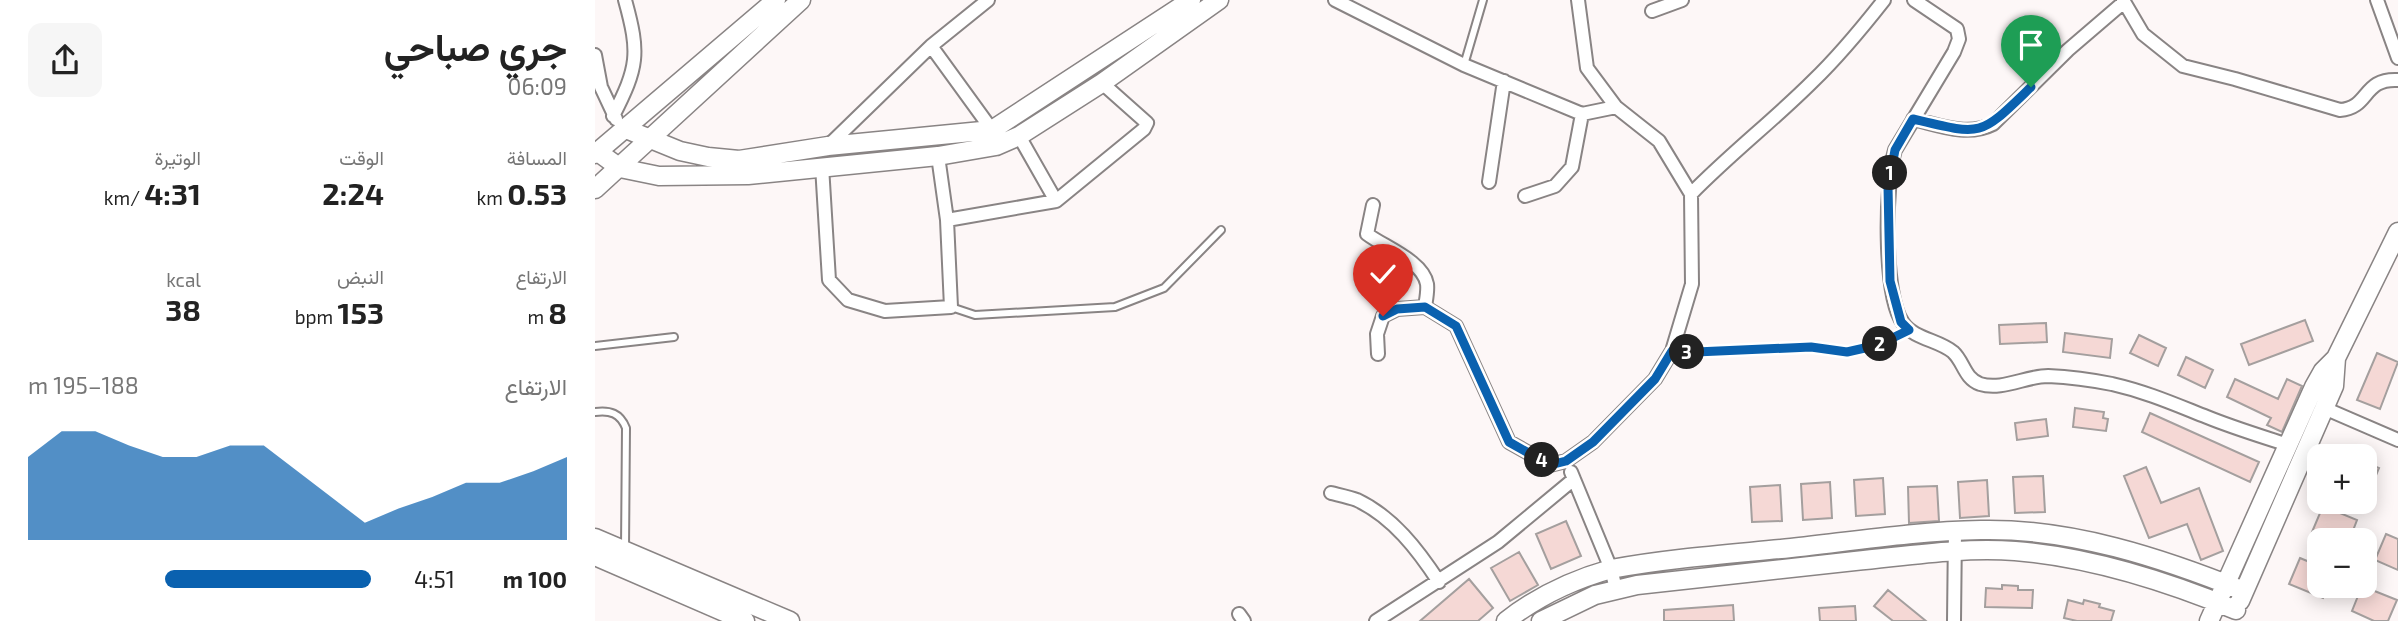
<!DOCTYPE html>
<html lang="ar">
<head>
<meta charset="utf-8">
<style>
  :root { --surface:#fff; --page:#f6f6f6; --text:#222; --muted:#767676; --accent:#0a61af }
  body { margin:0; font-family:"Exo 2",Vazirmatn,sans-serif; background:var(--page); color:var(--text); direction:rtl; height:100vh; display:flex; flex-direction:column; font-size:26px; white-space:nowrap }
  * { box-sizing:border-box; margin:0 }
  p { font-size:23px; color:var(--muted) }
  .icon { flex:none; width:38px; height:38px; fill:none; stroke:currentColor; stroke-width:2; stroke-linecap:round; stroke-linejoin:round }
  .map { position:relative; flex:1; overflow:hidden; direction:ltr }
  .side { display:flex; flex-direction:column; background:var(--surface); width:595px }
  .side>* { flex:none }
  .fabs { position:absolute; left:1712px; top:444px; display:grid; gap:14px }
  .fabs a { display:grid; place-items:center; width:70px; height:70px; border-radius:14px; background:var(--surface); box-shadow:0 4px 18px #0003; font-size:35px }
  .pin { position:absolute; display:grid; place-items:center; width:60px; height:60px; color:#fff; margin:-72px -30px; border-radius:50% 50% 50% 0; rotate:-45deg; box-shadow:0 0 7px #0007 }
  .pin .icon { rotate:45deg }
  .km { position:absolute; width:35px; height:35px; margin:-18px; border-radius:50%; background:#222; color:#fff; font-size:19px; line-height:35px; text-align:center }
  .round { display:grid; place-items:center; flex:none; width:74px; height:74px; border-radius:14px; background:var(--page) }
  .head { display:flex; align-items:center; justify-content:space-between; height:119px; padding:0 28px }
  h1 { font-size:38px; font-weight:700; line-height:52px }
  .stats { display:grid; grid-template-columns:repeat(3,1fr); gap:10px; height:119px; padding:7px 28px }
  .stats div { display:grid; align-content:center }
  .stats b { font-size:30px; font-weight:700 }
  .stats small { font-size:19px; font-weight:400 }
  .stats p { font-size:19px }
  .chart { height:196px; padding:14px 28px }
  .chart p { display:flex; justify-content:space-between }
  .chart svg { width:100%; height:126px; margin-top:7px; fill:var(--accent); opacity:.7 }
  ul { padding:0 28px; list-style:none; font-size:23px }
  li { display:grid; grid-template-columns:112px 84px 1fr; align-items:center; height:52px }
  li i { height:18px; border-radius:9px; background:var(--accent) }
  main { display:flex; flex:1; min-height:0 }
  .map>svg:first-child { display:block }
  .building { fill:#f5d8d5; stroke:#a49f9e; stroke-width:2 }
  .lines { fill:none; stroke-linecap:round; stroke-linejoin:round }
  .lane-casing { stroke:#898484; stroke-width:10 }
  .street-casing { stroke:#898484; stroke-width:16 }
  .secondary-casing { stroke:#898484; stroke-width:21 }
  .lane { stroke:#fff; stroke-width:6 }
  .street { stroke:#fff; stroke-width:12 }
  .secondary { stroke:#fff; stroke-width:18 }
  .route-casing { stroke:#fff; stroke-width:14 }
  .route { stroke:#0a61af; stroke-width:9 }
</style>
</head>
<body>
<main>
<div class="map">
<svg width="1803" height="621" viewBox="0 0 1803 621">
  <rect width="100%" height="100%" fill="#fdf7f7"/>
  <path class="building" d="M1710 320 1718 341 1654 365 1646 344Z
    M1451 323 1452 342 1405 344 1404 325Z
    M1470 333 1517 339 1515 358 1468 352Z
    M1544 335 1571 348 1563 366 1535 353Z
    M1782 353 1803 362 1785 409 1762 400Z
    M1591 357 1618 370 1610 388 1583 375Z
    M1640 379 1683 399 1692 379 1707 386 1687 432 1672 425 1676 418 1632 397Z
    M1480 408 1509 412 1508 418 1513 419 1511 431 1478 427Z
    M1555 413 1664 462 1655 482 1547 432Z
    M1451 419 1453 436 1422 440 1420 423Z
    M1769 462 1784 468 1769 504Z
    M1551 467 1566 503 1604 488 1628 551 1606 560 1592 524 1554 538 1529 476Z
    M1448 476 1450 512 1420 513 1418 477Z
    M1288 478 1290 514 1261 516 1259 480Z
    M1392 480 1394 516 1365 518 1363 482Z
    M1235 482 1237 518 1208 520 1206 484Z
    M1185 485 1187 521 1157 522 1155 487Z
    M1342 486 1344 521 1314 523 1313 487Z
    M1728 506 1762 520 1754 541H1738L1717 532Z
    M971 521 986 556 956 569 941 534Z
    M1791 534 1803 539V570L1780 560Z
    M924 552 943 585 915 601 896 568Z
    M1705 558 1724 566V586H1733L1728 598 1694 584Z
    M874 579 898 608 883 621H825Z
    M1407 585 1423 586V590H1438L1437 608 1390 607 1391 588 1407 589Z
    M1767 586 1802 600 1793 621H1779L1757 611Z
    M1293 590 1331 621H1298L1279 606Z
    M1473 600 1488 604 1489 600 1505 604 1504 607 1519 611 1516 621H1482L1469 618Z
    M1138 605 1139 621H1069V610Z
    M1260 606 1261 621H1225L1224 608Z"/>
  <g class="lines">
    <g class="lane-casing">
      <path id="lane" d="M869 65 888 0
        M356 307 380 315 520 307 569 288 626 230
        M0 346 79 337
        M1077 351 1101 353 1216 347 1252 352 1283 345 1314 330
        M0 412C15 410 25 413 31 428L30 549"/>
    </g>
    <g class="street-casing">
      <path id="street" d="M740 0 869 65 987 114 1021 107
        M1319 0 1362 29 1364 39 1359 52 1300 150C1290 183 1288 296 1308 323 1319 339 1344 340 1358 352 1369 362 1369 378 1385 384 1407 391 1431 376 1453 376 1474 377 1497 380 1517 384 1552 392 1579 404 1612 417 1639 428 1666 436 1693 445
        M1528 0 1548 34 1588 66 1640 79 1745 110C1775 108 1767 78 1803 80
        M1782 0 1803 58
        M1057 11 1087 0
        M336 46 397 130
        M0 55 6 87 21 119
        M18 116C43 67 45 54 30 0
        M1318 119C1344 125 1372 137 1398 124L1473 50 1529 2
        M424 136 461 201
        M233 146 336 46 393 0
        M227 166 234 280 253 300 290 311 356 307 352 220 343 156
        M894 182 909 81
        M1096 194C1135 154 1179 120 1218 81 1244 56 1267 28 1289 0
        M930 196 960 186 977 167 987 114
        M778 205 772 234C789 247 828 261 832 284 833 291 831 300 830 307L861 326 914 442 955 465 971 461 998 442 1060 379 1077 351 1097 284 1096 194 1064 141 1021 107 992 68 983 0
        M352 220 461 201 549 129 552 123 507 83
        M783 354 782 334 788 316 802 309 830 307
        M1729 408 1803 440
        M976 472 1016 569 1021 589
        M736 493C744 495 754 497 762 500 798 517 823 550 844 582
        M644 614 649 621
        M781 621 903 542 979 479
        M1359 621 1360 531"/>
    </g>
    <g class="secondary-casing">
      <path id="secondary" d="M31 129 85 151 113 157 144 160 233 146 397 130 596 0
        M3 152 25 168 64 176 153 175 343 156 401 146 424 136 507 83 624 0
        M0 154 181 0
        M0 189 206 0
        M0 538 195 621
        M0 556 150 621
        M1645 601 1739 386 1741 358
        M911 621C943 596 977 580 1016 569 1075 558 1136 554 1196 548 1259 541 1323 531 1386 530 1476 528 1567 558 1649 591
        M946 621 1000 595 1042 585C1115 577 1187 569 1260 561 1313 556 1366 547 1420 551 1495 557 1571 581 1641 610
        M1614 621 1719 387 1728 371 1741 358 1803 232"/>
    </g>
    <use href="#lane" class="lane"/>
    <use href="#street" class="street"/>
    <use href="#secondary" class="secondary"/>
  </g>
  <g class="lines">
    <g class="route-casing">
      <path id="route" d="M788 316 802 309 830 307 861 326 914 442 955 465 971 461 998 442 1060 379 1077 351 1101 352 1216 347 1252 352 1283 345 1314 330 1306 322 1295 281 1293 187 1300 150 1318 119C1389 136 1384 137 1436 87"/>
    </g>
    <use href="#route" class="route"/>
  </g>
</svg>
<div class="fabs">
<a>+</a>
<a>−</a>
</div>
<div class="pin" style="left:1436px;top:87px;background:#1e9e55"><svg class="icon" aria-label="arrive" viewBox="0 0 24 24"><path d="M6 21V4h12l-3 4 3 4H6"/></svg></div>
<div class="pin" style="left:788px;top:316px;background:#d93025"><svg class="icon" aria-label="check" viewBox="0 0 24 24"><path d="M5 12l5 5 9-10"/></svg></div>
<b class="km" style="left:1295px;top:173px">1</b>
<b class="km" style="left:1285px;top:344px">2</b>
<b class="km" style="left:1092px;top:352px">3</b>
<b class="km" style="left:947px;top:460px">4</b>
</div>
<section class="side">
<div class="head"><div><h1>جري صباحي</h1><p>06:09</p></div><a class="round"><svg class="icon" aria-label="share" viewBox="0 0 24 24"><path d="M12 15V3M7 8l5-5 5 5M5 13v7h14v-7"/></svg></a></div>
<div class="stats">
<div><p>المسافة</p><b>0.53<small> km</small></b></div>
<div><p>الوقت</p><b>2:24</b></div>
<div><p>الوتيرة</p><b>4:31<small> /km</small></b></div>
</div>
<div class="stats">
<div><p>الارتفاع</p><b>8<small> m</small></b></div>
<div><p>النبض</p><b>153<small> bpm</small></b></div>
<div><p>kcal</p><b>38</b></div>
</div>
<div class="chart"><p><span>الارتفاع</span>188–195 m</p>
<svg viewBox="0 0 160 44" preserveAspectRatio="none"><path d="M0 44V15L10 6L20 6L30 11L40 15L50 15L60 11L70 11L80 20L90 29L100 38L110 33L120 29L130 24L140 24L150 20L160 15V44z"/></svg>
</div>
<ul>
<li><b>100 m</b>4:51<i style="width:60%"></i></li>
</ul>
</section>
</main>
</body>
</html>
